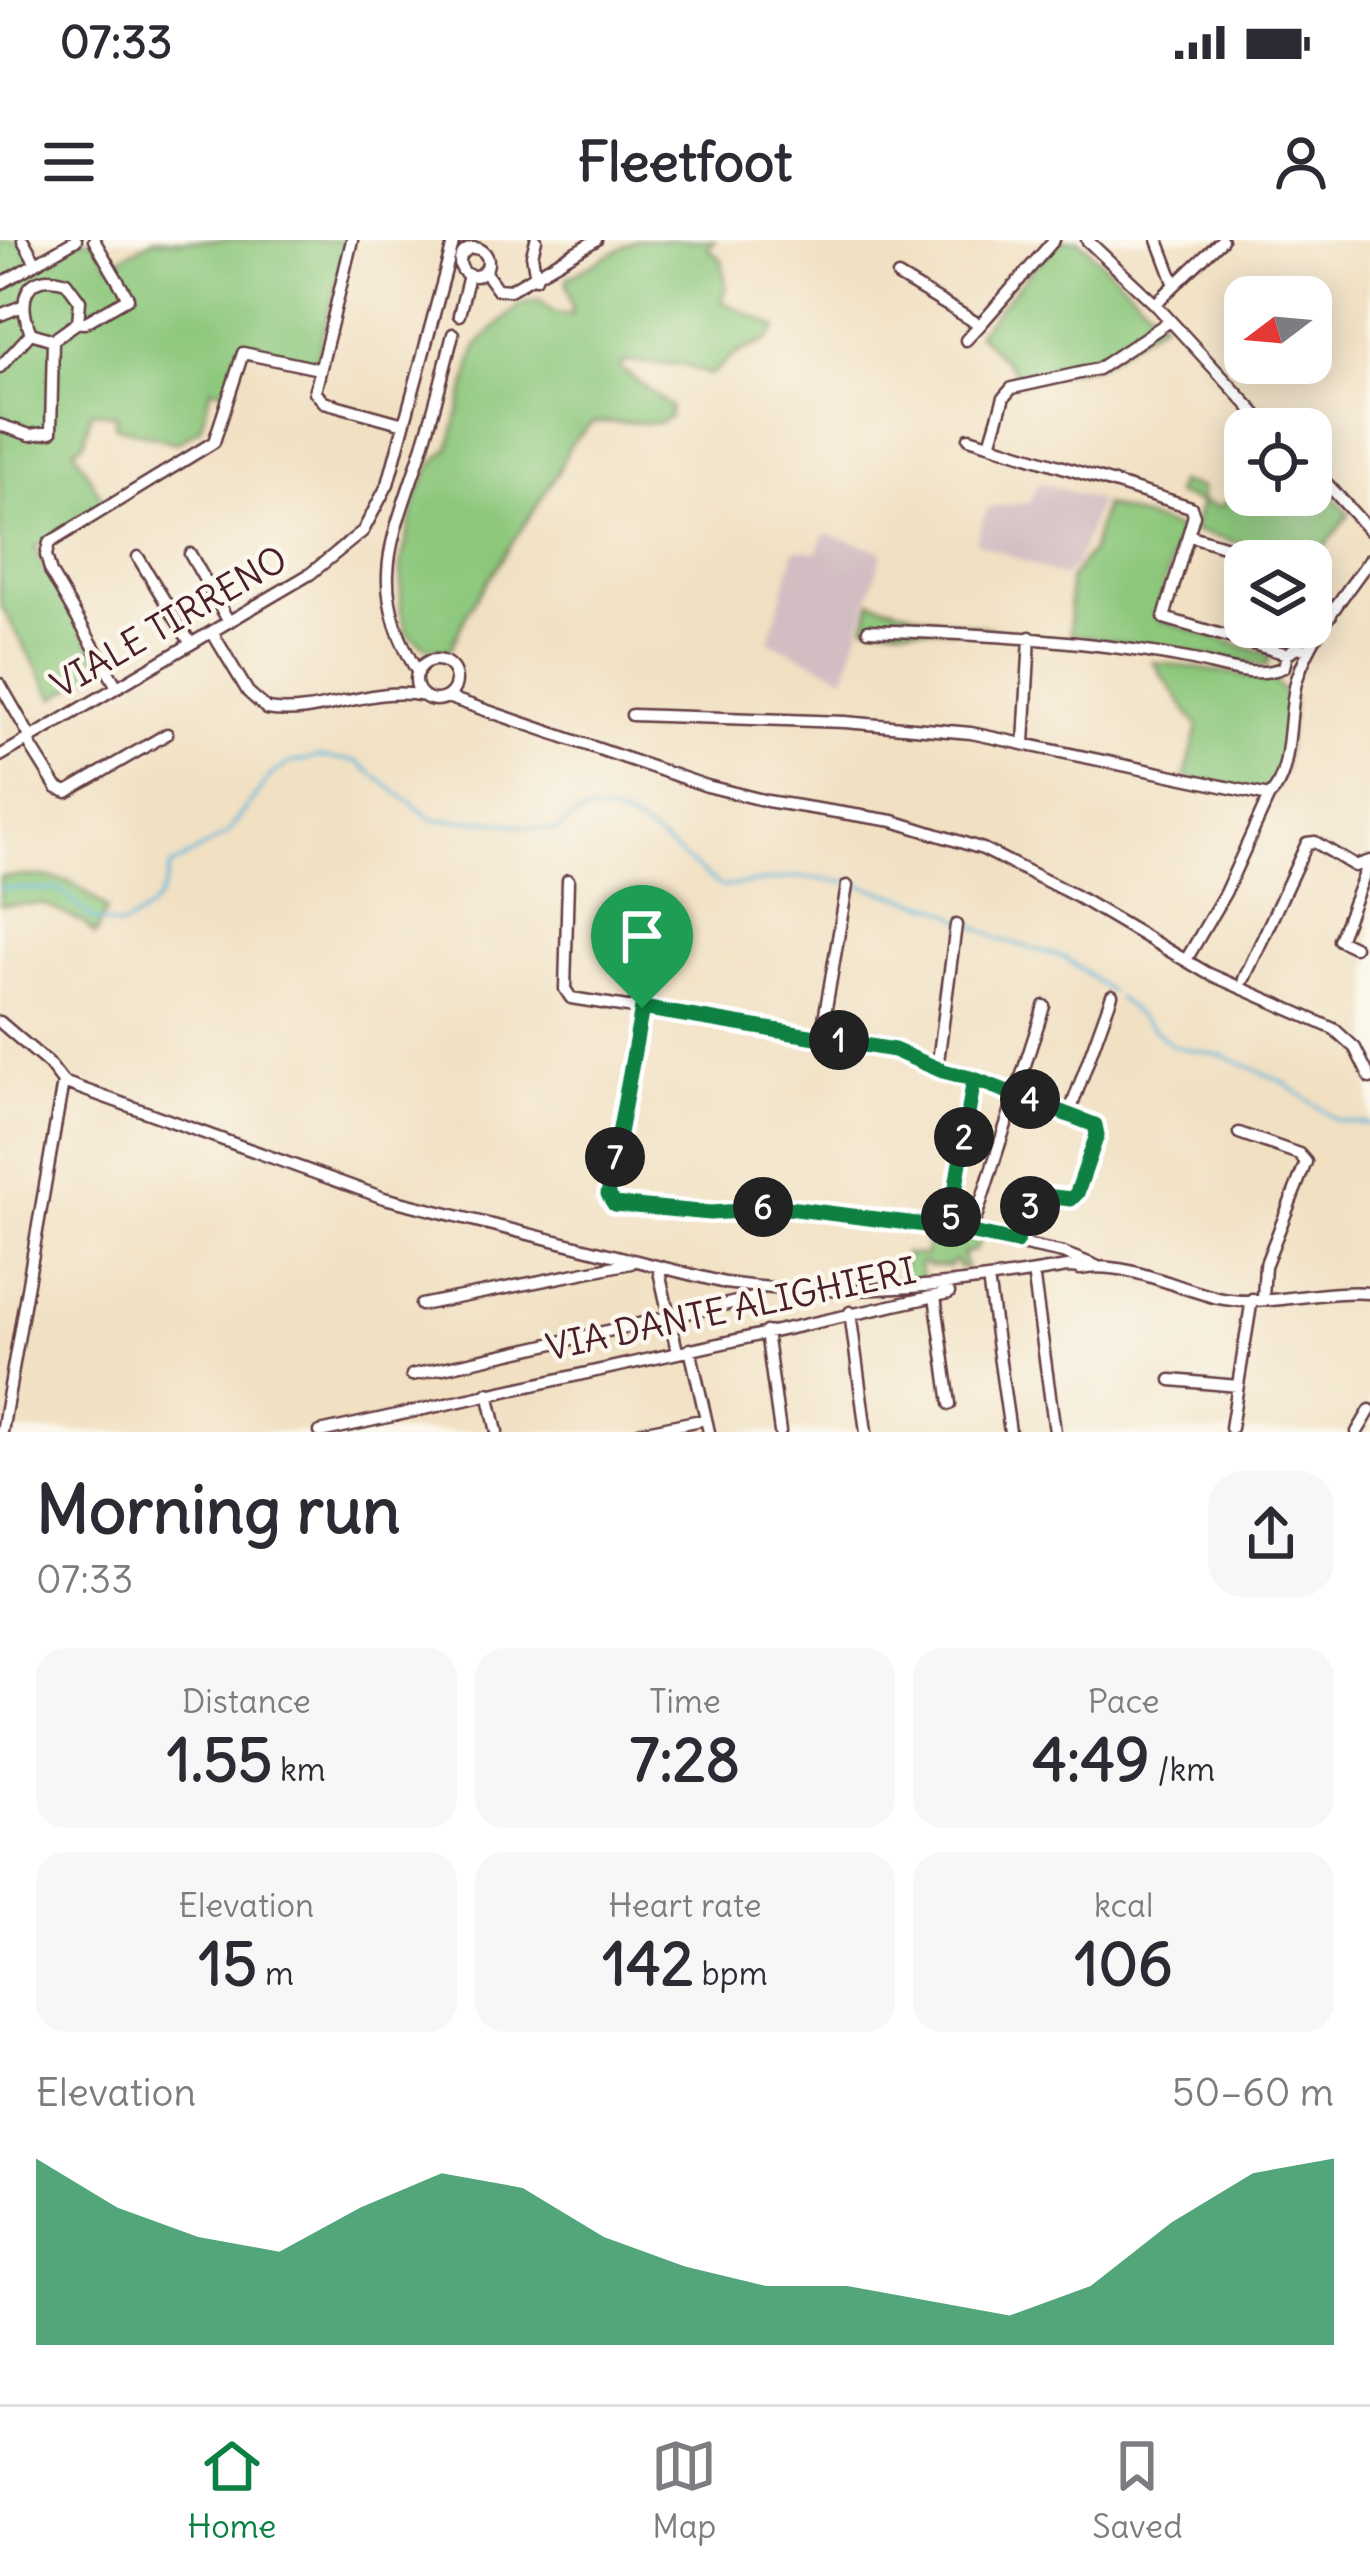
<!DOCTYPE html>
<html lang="en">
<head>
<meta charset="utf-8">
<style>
  :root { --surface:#fff; --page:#f7f7f7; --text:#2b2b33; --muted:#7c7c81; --line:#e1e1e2; --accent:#0b8043 }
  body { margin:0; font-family:Delius,sans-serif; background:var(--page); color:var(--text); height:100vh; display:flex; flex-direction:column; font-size:45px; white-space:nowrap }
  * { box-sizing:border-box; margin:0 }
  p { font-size:39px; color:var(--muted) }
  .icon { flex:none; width:66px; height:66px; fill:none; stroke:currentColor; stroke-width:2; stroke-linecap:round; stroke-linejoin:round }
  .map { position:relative; height:1192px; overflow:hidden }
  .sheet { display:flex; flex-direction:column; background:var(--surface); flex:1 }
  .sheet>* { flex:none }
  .needle { width:78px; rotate:254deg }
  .fabs { position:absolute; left:1224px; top:36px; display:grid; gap:24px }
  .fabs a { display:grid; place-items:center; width:108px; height:108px; border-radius:24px; background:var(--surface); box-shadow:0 6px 30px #0003; font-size:60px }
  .pin { position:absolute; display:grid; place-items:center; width:102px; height:102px; color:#fff; margin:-123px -51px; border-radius:50% 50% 50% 0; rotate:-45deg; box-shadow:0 0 12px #0007 }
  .pin .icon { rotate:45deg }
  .km { position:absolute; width:60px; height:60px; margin:-30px; border-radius:50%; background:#222; color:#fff; font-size:33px; line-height:60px; text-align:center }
  .round { display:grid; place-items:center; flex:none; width:126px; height:126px; border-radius:36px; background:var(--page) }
  .headline { display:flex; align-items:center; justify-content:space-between; height:204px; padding:0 36px }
  h1 { font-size:66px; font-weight:800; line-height:90px }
  .figures { display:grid; grid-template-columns:repeat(3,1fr); gap:18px; height:204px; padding:12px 36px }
  .figures div { display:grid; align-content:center; border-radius:30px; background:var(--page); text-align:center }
  .figures b { font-size:60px; font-weight:800 }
  .figures small { font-size:33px; font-weight:400 }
  .figures p { font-size:33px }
  .chart { height:336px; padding:24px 36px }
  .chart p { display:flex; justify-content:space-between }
  .chart svg { width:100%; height:216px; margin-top:12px; fill:var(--accent); opacity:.7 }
  .status { display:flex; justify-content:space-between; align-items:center; height:84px; padding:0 60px; background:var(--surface); direction:ltr }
  .status svg { height:33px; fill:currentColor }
  header { display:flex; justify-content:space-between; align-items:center; height:156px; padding:0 36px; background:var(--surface); font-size:54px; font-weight:800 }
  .dock { display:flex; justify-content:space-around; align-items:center; height:168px; border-top:3px solid var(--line); background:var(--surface); font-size:33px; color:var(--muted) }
  .dock a { display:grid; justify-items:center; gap:6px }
  .dock .selected { color:var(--accent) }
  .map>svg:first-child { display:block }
  .industrial { fill:#d2bec2 }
  .green { fill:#8cc77b; stroke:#6b7353; stroke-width:3 }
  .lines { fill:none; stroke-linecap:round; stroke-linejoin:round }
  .stream { stroke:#5bb5d9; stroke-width:3 }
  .minor-casing { stroke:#633c42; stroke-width:15 }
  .minor { stroke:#fff; stroke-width:10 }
  .route-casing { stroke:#fff; stroke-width:24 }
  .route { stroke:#0b8043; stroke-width:15 }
  .labels { text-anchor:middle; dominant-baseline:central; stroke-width:9; stroke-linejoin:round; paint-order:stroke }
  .street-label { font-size:36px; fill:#4a1f2b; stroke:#fbf7ec }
</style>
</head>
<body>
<div class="status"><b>07:33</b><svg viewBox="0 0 49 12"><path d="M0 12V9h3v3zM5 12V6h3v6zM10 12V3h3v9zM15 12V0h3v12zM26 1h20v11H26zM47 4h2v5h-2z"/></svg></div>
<header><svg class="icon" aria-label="menu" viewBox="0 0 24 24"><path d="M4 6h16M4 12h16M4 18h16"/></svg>Fleetfoot<svg class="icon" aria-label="person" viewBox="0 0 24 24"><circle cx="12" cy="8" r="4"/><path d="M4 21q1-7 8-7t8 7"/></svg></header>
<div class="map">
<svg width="1370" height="1192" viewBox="0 0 1370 1192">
  <rect width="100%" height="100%" fill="#fbf7ec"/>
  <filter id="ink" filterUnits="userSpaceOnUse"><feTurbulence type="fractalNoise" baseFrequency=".00833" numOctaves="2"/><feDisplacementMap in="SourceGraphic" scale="24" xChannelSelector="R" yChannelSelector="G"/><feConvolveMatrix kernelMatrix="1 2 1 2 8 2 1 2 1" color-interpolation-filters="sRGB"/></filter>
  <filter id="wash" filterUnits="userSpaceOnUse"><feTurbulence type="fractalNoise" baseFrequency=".004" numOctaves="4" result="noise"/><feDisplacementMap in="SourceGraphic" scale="48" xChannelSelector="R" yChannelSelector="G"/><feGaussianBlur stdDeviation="2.7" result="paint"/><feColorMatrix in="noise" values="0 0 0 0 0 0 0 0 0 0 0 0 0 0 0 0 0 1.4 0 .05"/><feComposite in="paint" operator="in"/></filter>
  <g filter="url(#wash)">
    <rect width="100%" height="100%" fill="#f1e0c2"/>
    <path class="industrial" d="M1039 242 1099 261 1076 325 1063 337 975 302 988 267 1028 263Z
      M825 293 883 311 845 437 769 401 795 309 817 312Z"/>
    <path class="green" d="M0 0H23L36 23 76 0H94L108 24 153 0H348L315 124 239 106 227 151 211 148 201 188 176 203 115 186 116 175 91 171 84 202 74 209 105 264 34 308 104 429 54 458 0 364Z
      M636 0H715L708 8 722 20 726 47 722 61 776 87C769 104 759 103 744 110 732 115 720 127 710 135L682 125 623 122 620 128 671 167 669 177 658 183 593 182 570 205 557 234 467 373 450 410 427 408 407 394 401 371V323L417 255 432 224 449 209 477 105 521 64 540 60 554 73 571 75C574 61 566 52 567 38Z
      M1058 0H1079L1163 81 1100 124 1023 140 977 93Z
      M1311 231 1349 274 1311 325V321H1277L1258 308 1193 291 1201 263 1175 254 1178 242 1201 248V262L1219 267 1245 247V255H1311Z
      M1104 265 1179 289 1156 379 1270 415 1267 426 1070 394 1069 340 1092 310Z
      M871 361 932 378 1013 392 865 385Z
      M1311 367 1324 379 1309 406 1290 405 1247 392 1249 387H1311Z
      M1153 422 1272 439 1293 461 1283 531 1269 556 1185 537 1198 487Z
      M29 636C75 639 73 642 107 669L95 695 85 684 44 664 0 665V637Z
      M928 987 981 1000 974 1011 963 1013 966 1028 958 1027 957 1021 951 1022 950 1026H928L925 1022 919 1025 924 1042 901 1043 904 1014 926 1015Z"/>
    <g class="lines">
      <path class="stream" d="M0 648 60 650 93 679 120 687C151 672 163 661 170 627L227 594 272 534 290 523 318 517 356 521 433 580 489 581 555 591C564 585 577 573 588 572 635 566 685 623 722 647L798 637 849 642 939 668 1002 700 1066 718 1110 752
        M1118 758 1173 806 1224 816 1283 842 1336 880 1370 884"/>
    </g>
  </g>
  <g filter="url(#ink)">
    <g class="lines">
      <g class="minor-casing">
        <path id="minor" d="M23 0 36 23
          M352 0 315 152 324 162 404 184
          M536 0 532 15 536 38
          M1087 0 1155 64 1270 189
          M1158 0 1175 45
          M460 22a14 14 0 1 1 28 0a14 14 0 1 1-28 0Z
          M484 31 497 49 510 50 596 0
          M898 36 980 85 1054 0
          M0 44 76 0
          M1155 64 1222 0
          M0 75 22 66
          M459 75 469 35
          M78 82 80 61 66 42C24 29 17 62 31 93L53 100 78 82 84 83 128 58 94 0
          M966 100 980 85
          M0 127 31 93
          M0 185 30 195 51 192 53 100
          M969 198 1191 267 1194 275 1164 378 1287 414 1296 407 1309 410
          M990 204 1004 157 1012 148 1098 129 1170 81
          M1311 226 1370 291
          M1188 295 1272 321
          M190 314 229 382
          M138 317 191 404
          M1311 357 1331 375
          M868 390C977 394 1086 399 1193 420 1222 426 1256 440 1284 427L1287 414
          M212 392 248 452 267 469C319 478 372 444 424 456
          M416 440a20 20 0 1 1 40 0a20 20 0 1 1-40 0Z
          M418 433C362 340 396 294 424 202 435 167 444 130 453 94
          M0 444 31 498
          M117 447 51 333 46 315 49 303 214 202 243 113 319 129
          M447 457 707 546 767 561 893 581 983 609 1076 656 1207 733 1334 789 1355 808 1370 838
          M632 475 845 482 971 493 1269 556C1294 534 1287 471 1297 439 1311 395 1344 356 1370 319
          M27 500 57 548 67 552 167 494
          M1024 503 1030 397
          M0 516 310 334 363 291 388 244 454 0
          M568 640 565 749 571 758 896 810 940 830 1094 884 1097 895 1075 956 1068 959 1037 955 1015 1002
          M645 659 642 768 608 952 610 961 707 973 772 967 912 981 1063 1013 1096 1026
          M1354 707 1339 700 1369 623
          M1186 720 1225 653 1269 556
          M1244 739 1307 603 1315 602 1355 626 1370 621
          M0 782 49 824 63 842
          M821 797 847 646
          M937 829 956 685
          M1069 874 1112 755
          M1239 893 1299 914 1306 922 1265 1026 1263 1058
          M949 988 973 839
          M971 993 1044 766
          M658 1027 677 1111
          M1080 1029C1124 1020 1175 1048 1218 1058 1264 1068 1321 1049 1370 1053
          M1034 1039 1055 1192
          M989 1046 1010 1192
          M935 1056 950 1164
          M421 1065 631 1023
          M850 1072 866 1192
          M766 1092 780 1192
          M690 1109 709 1192
          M412 1135 754 1058
          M1171 1140 1238 1146
          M488 1153 497 1192
          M1231 1188 1252 1059
          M2 1192 63 842 384 958 725 1043C839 1059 954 1046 1067 1027L1086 1028
          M320 1192 949 1053
          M641 1192 706 1179
          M1357 1192 1370 1170"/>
      </g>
      <use href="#minor" class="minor"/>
    </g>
  </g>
  <g class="lines" filter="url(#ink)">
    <g class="route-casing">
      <path id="route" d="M642 768 894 810 943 831 974 839 949 988 1016 1002 1036 955 1071 959 1077 953 1097 895 1095 885 974 839 949 988 788 968 710 973 614 964 608 954 642 768"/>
    </g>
    <use href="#route" class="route"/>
  </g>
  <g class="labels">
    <g class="street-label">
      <text transform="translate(169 382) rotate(-30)">VIALE TIRRENO</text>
      <text transform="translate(731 1069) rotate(-12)">VIA DANTE ALIGHIERI</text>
    </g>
  </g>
</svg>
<div class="fabs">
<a><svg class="needle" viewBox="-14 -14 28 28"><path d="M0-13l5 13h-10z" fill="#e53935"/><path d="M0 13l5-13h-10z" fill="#7c7c81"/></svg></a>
<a><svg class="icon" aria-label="locate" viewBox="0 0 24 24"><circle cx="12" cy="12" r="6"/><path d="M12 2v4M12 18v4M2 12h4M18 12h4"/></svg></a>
<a><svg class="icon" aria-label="layers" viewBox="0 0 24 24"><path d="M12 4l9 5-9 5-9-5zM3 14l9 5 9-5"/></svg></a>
</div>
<div class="pin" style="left:642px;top:768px;background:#1e9e55"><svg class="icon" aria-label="arrive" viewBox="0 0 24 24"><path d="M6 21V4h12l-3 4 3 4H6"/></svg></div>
<b class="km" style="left:839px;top:800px">1</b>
<b class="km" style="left:964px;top:897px">2</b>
<b class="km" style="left:1030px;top:966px">3</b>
<b class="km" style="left:1030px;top:859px">4</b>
<b class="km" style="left:951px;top:977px">5</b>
<b class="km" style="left:763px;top:967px">6</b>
<b class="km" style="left:615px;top:917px">7</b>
</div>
<section class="sheet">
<div class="headline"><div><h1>Morning run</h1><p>07:33</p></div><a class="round"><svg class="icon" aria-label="share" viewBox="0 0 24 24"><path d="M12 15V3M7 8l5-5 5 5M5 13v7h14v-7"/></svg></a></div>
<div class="figures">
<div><p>Distance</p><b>1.55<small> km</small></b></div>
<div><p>Time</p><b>7:28</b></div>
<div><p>Pace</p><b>4:49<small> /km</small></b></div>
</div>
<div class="figures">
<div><p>Elevation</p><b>15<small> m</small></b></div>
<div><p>Heart rate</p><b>142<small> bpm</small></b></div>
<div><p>kcal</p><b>106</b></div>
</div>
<div class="chart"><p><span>Elevation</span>50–60 m</p>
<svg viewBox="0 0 160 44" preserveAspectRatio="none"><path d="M0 44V6L10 16L20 22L30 25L40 16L50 9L60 12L70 22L80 28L90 32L100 32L110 35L120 38L130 32L140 19L150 9L160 6V44z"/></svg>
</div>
</section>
<nav class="dock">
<a class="selected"><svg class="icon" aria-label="home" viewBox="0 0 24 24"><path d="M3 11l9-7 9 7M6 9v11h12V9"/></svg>Home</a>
<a><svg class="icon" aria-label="map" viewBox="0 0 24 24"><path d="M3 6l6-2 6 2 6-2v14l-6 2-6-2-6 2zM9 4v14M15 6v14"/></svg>Map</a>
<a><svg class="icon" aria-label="saved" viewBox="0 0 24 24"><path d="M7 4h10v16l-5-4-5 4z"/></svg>Saved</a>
</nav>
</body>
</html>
